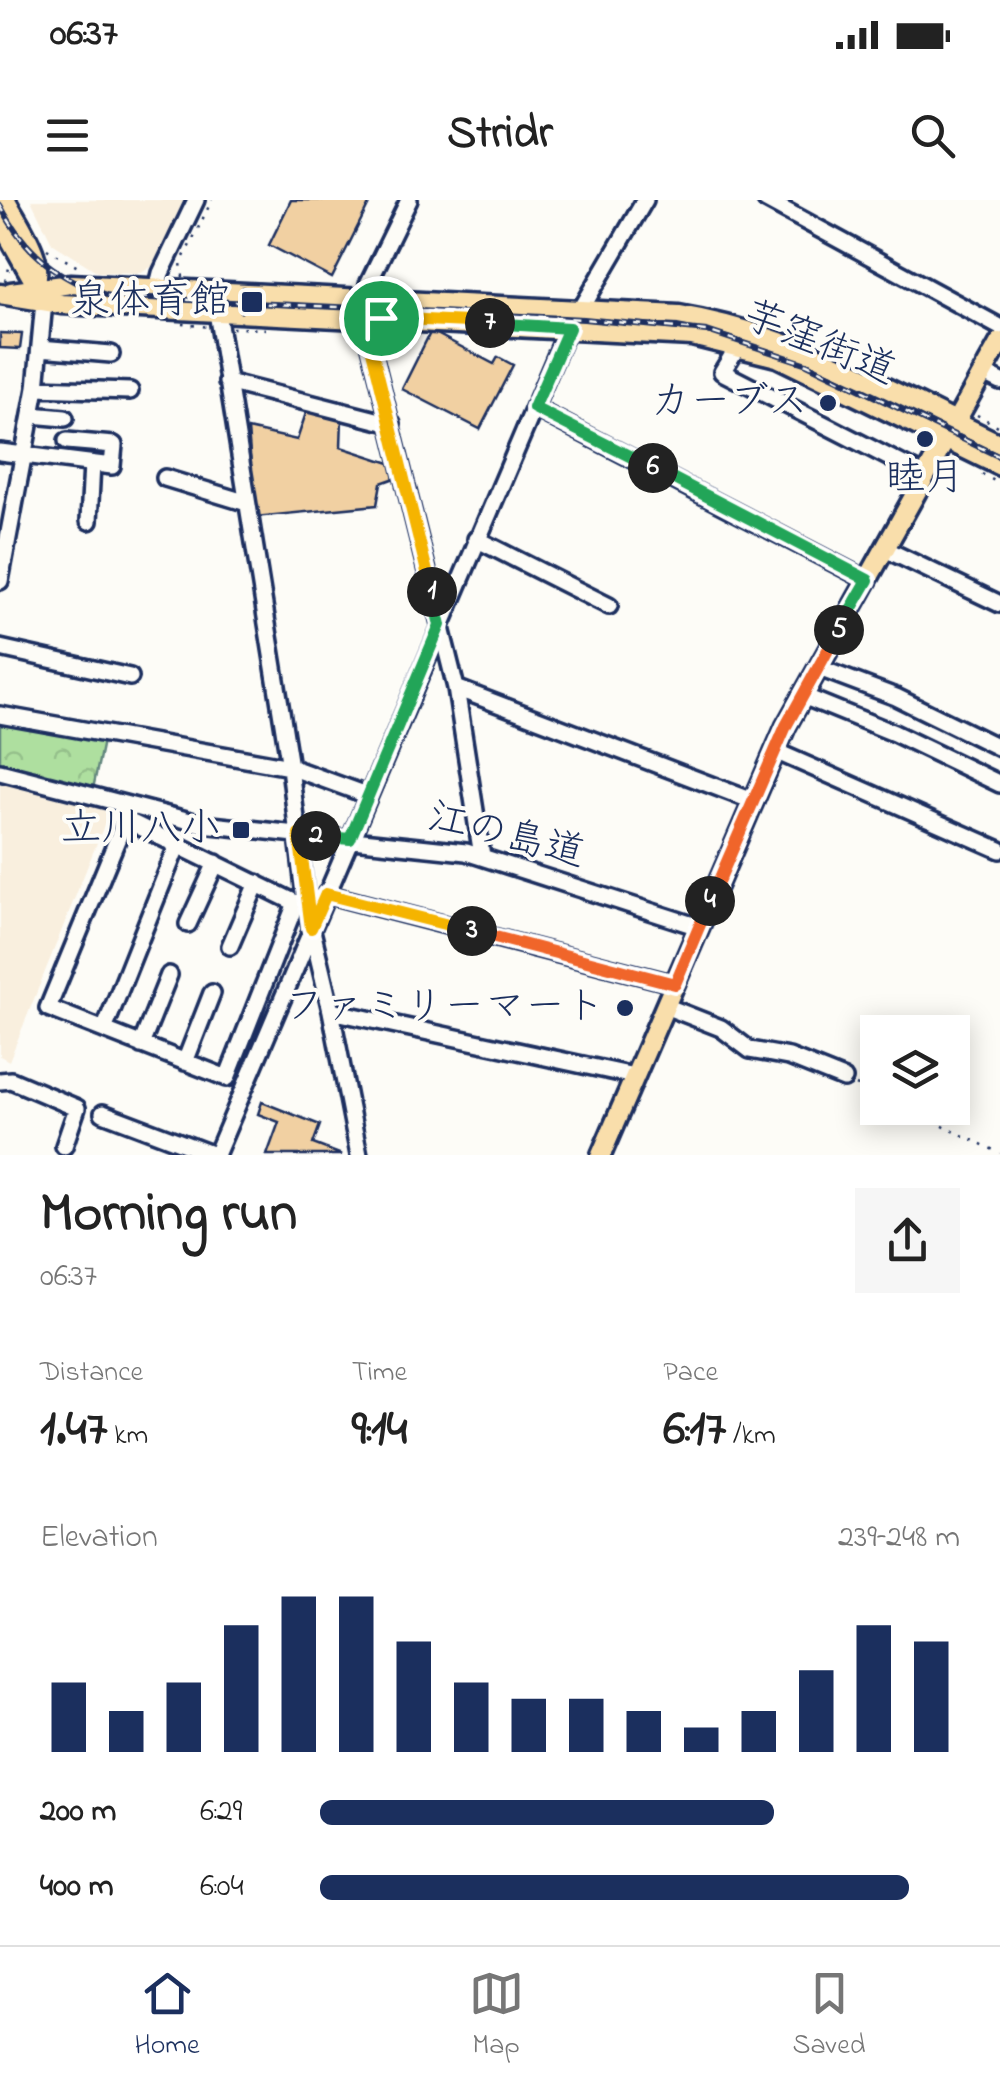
<!DOCTYPE html>
<html lang="en">
<head>
<meta charset="utf-8">
<style>
  :root { --surface:#fff; --page:#f6f6f6; --text:#222; --muted:#767676; --line:#e0e0e0; --accent:#1b2f5e }
  body { margin:0; font-family:"Indie Flower","Klee One",sans-serif; background:var(--page); color:var(--text); height:100vh; display:flex; flex-direction:column; font-size:38px; white-space:nowrap }
  * { box-sizing:border-box; margin:0 }
  p { font-size:32px; color:var(--muted) }
  .icon { flex:none; width:55px; height:55px; fill:none; stroke:currentColor; stroke-width:2; stroke-linecap:round; stroke-linejoin:round }
  .map { position:relative; height:955px; overflow:hidden }
  .details { display:flex; flex-direction:column; background:var(--surface); flex:1 }
  .details>* { flex:none }
  .tools { position:absolute; left:860px; top:815px; display:grid; gap:20px }
  .tools a { display:grid; place-items:center; width:110px; height:110px; border-radius:0px; background:var(--surface); box-shadow:0 5px 25px #0003; font-size:50px }
  .pin { position:absolute; display:grid; place-items:center; width:85px; height:85px; color:#fff; margin:-42px; border:5px solid #fff; border-radius:50%; box-shadow:0 2px 10px #0007 }
  .km { position:absolute; width:50px; height:50px; margin:-25px; border-radius:50%; background:#222; color:#fff; font-size:28px; line-height:50px; text-align:center }
  .round { display:grid; place-items:center; flex:none; width:105px; height:105px; border-radius:0px; background:var(--page) }
  .headline { display:flex; align-items:center; justify-content:space-between; height:170px; padding:0 40px }
  h1 { font-size:55px; font-weight:800; line-height:75px }
  .stats { display:grid; grid-template-columns:repeat(3,1fr); gap:15px; height:170px; padding:10px 40px }
  .stats div { display:grid; align-content:center }
  .stats b { font-size:50px; font-weight:800 }
  .stats small { font-size:28px; font-weight:400 }
  .stats p { font-size:28px }
  .chart { height:280px; padding:20px 40px }
  .chart p { display:flex; justify-content:space-between }
  .chart svg { width:100%; height:180px; margin-top:10px; stroke:var(--accent); stroke-width:6 }
  ul { padding:0 40px; list-style:none; font-size:32px }
  li { display:grid; grid-template-columns:160px 120px 1fr; align-items:center; height:75px }
  li i { height:25px; border-radius:12px; background:var(--accent) }
  .status { display:flex; justify-content:space-between; align-items:center; height:70px; padding:0 50px; background:var(--surface); direction:ltr }
  .status svg { height:28px; fill:currentColor }
  header { display:flex; justify-content:space-between; align-items:center; height:130px; padding:0 40px; background:var(--surface); font-size:45px; font-weight:800 }
  .dock { display:flex; justify-content:space-around; align-items:center; height:140px; border-top:2px solid var(--line); background:var(--surface); font-size:28px; color:var(--muted) }
  .dock a { display:grid; justify-items:center; gap:5px }
  .dock .on { color:var(--accent) }
  .map>svg:first-child { display:block }
  .built { fill:#f9efde }
  .park { fill:url(#park-crowns); stroke:#64877e; stroke-width:2.5 }
  .building { fill:#f1d0a2; stroke:#1b2f5e; stroke-width:2.5 }
  .lines { fill:none; stroke-linecap:round; stroke-linejoin:round }
  .minor-casing { stroke:#1b2f5e; stroke-width:22 }
  .major-casing { stroke:#1b2f5e; stroke-width:25 }
  .path { stroke:#1b2f5e; stroke-width:2.5; stroke-dasharray:2.5 8; stroke-linecap:butt }
  .minor { stroke:#fdfcf7; stroke-width:15 }
  .major { stroke:#f9deab; stroke-width:18 }
  .rail-casing { stroke:#1b2f5e; stroke-width:6 }
  .rail { stroke:#fdfcf7; stroke-width:2.5; stroke-dasharray:8; stroke-linecap:butt }
  .path-bridge { stroke:#1b2f5e; stroke-width:2.5; stroke-dasharray:2.5 8; stroke-linecap:butt }
  .split-1-casing { stroke:#fff; stroke-width:20 }
  .split-2-casing { stroke:#fff; stroke-width:20 }
  .split-3-casing { stroke:#fff; stroke-width:20 }
  .split-4-casing { stroke:#fff; stroke-width:20 }
  .split-5-casing { stroke:#fff; stroke-width:20 }
  .split-6-casing { stroke:#fff; stroke-width:20 }
  .split-7-casing { stroke:#fff; stroke-width:20 }
  .split-8-casing { stroke:#fff; stroke-width:20 }
  .split-1 { stroke:#f5b400; stroke-width:12 }
  .split-2 { stroke:#22a559; stroke-width:12 }
  .split-3 { stroke:#f5b400; stroke-width:12 }
  .split-4 { stroke:#f0652b; stroke-width:12 }
  .split-5 { stroke:#f0652b; stroke-width:12 }
  .split-6 { stroke:#22a559; stroke-width:12 }
  .split-7 { stroke:#22a559; stroke-width:12 }
  .split-8 { stroke:#f5b400; stroke-width:12 }
  .poi-dot { fill:#1b2f5e; stroke:#fdfcf7; stroke-width:4 }
  .labels { text-anchor:middle; dominant-baseline:central; stroke-width:8; stroke-linejoin:round; paint-order:stroke }
  .poi-label { font-size:40px; fill:#1b2f5e; stroke:#fdfcf7; text-anchor:end }
  .street-label { font-size:40px; fill:#1b2f5e; stroke:#fdfcf7 }
</style>
</head>
<body>
<div class="status"><b>06:37</b><svg viewBox="0 0 49 12"><path d="M0 12V9h3v3zM5 12V6h3v6zM10 12V3h3v9zM15 12V0h3v12zM26 1h20v11H26zM47 4h2v5h-2z"/></svg></div>
<header><svg class="icon" aria-label="menu" viewBox="0 0 24 24"><path d="M4 6h16M4 12h16M4 18h16"/></svg>Stridr<svg class="icon" aria-label="search" viewBox="0 0 24 24"><circle cx="10" cy="10" r="6"/><path d="M15 15l6 6"/></svg></header>
<div class="map">
<svg width="1000" height="955" viewBox="0 0 1000 955">
  <defs>
    <pattern id="park-crowns" width="20" height="18" patternUnits="userSpaceOnUse" patternTransform="scale(2.5)"><rect width="20" height="18" fill="#aedf9f"/><path d="M2 6a3 3 0 1 1 6 0M12 15a3 3 0 1 1 6 0" fill="none" stroke="#95c08b"/></pattern>
  </defs>
  <rect width="100%" height="100%" fill="#fdfcf7"/>
  <filter id="ink" filterUnits="userSpaceOnUse"><feTurbulence type="fractalNoise" baseFrequency=".01" numOctaves="2"/><feDisplacementMap in="SourceGraphic" scale="20" xChannelSelector="R" yChannelSelector="G"/><feConvolveMatrix kernelMatrix="1 2 1 2 8 2 1 2 1" color-interpolation-filters="sRGB"/></filter>
  <g filter="url(#ink)">
    <path class="built" d="M31 0H187L156 64 141 73 98 72 52 43Z
      M0 583 111 608 9 861 0 856Z"/>
    <path class="park" d="M0 520 104 536 93 589 0 565Z"/>
    <path class="building" d="M291 0H371L332 78 269 45Z
      M201 97 304 101 303 111 201 107Z
      M431 131 494 164 498 157 513 165 480 229 402 189Z
      M0 133 22 134 20 149 0 148Z
      M307 210 342 218 341 247 396 265 398 277 381 283 377 305 255 317 248 229 297 240Z
      M262 902 320 925 313 944 342 955H267L279 922 258 914Z"/>
    <g class="lines">
      <g class="minor-casing">
        <path id="minor" d="M409 0 368 84 364 118 456 488
          M766 0 1000 127
          M155 97 161 73 196 0
          M217 112 290 567 306 705 331 811 634 876
          M738 146 722 172 925 276
          M40 148 111 154
          M984 173 1000 181
          M227 182 392 224
          M36 188 130 191
          M534 208 867 380
          M31 215 65 218
          M0 252 112 266 114 245 67 241
          M165 278 244 302
          M89 321 92 264
          M476 339 609 406
          M885 349 1000 404
          M0 381 36 188 44 102
          M0 448 130 477
          M819 468 896 497 1000 548
          M803 496 894 533 1000 584
          M0 515 290 567 367 595
          M775 551 1000 650
          M0 572 202 624 466 652 699 727
          M128 621 296 703 227 878 48 808 131 606
          M482 656 456 488 753 601
          M326 694 675 784
          M188 724 216 663
          M230 746 257 683
          M665 806 721 828 750 850 789 857 844 879
          M331 811 359 955
          M104 830 178 644
          M141 845 169 775
          M185 862 212 793
          M0 881 11 880 77 908 64 946
          M103 913 214 955
          M216 955 562 142 645 0"/>
      </g>
      <g class="major-casing">
        <path id="major" d="M6 0C18 24 51 66 31 91
          M0 21 39 90
          M11 92 71 84 679 115C794 134 896 194 1000 244
          M0 94 61 104 692 136 777 157 1000 266
          M601 955 786 526 1000 142"/>
      </g>
      <path class="path" d="M47 49 83 70
        M183 77 181 63 212 0
        M5 81 10 65
        M182 124 209 127
        M232 128 269 129
        M977 215 1000 227
        M982 274 1000 284
        M856 885 878 895
        M905 908 1000 953"/>
      <use href="#minor" class="minor"/>
      <use href="#major" class="major"/>
      <g class="rail-casing">
        <path id="rail" d="M0 5C25 53 58 79 109 96L584 119 707 131 807 164 1000 257"/>
      </g>
      <use href="#rail" class="rail"/>
      <path class="path-bridge" d="M243 99V83
        M241 124V108"/>
    </g>
  </g>
  <g class="lines" filter="url(#ink)">
    <g class="split-1-casing">
      <path id="split-1" d="M381 118H364L432 392"/>
    </g>
    <g class="split-2-casing">
      <path id="split-2" d="M316 636 350 639 440 425 432 392"/>
    </g>
    <g class="split-3-casing">
      <path id="split-3" d="M316 636 299 634 311 728 326 694 472 731"/>
    </g>
    <g class="split-4-casing">
      <path id="split-4" d="M472 731 675 784 710 701"/>
    </g>
    <g class="split-5-casing">
      <path id="split-5" d="M710 701 786 526 839 430"/>
    </g>
    <g class="split-6-casing">
      <path id="split-6" d="M653 268 868 380 839 430"/>
    </g>
    <g class="split-7-casing">
      <path id="split-7" d="M490 123 569 128 534 208 653 268"/>
    </g>
    <g class="split-8-casing">
      <path id="split-8" d="M381 118 490 123"/>
    </g>
    <use href="#split-1" class="split-1"/>
    <use href="#split-2" class="split-2"/>
    <use href="#split-3" class="split-3"/>
    <use href="#split-4" class="split-4"/>
    <use href="#split-5" class="split-5"/>
    <use href="#split-6" class="split-6"/>
    <use href="#split-7" class="split-7"/>
    <use href="#split-8" class="split-8"/>
  </g>
  <g class="poi-dot">
    <rect x="240" y="90" width="24" height="24" rx="5"/>
    <circle cx="828" cy="203" r="10"/>
    <circle cx="925" cy="239" r="10"/>
    <rect x="231" y="620" width="20" height="20" rx="5"/>
    <circle cx="625" cy="808" r="10"/>
  </g>
  <g class="labels">
    <g class="poi-label">
      <text x="230" y="102">泉体育館</text>
      <text x="808" y="203">カーブス</text>
      <text x="925" y="279" text-anchor="middle">睦月</text>
      <text x="221" y="630">立川八小</text>
      <text x="605" y="808">ファミリーマート</text>
    </g>
    <g class="street-label">
      <text transform="translate(819 145) rotate(22)">芋窪街道</text>
      <text transform="translate(506 637) rotate(14)">江の島道</text>
    </g>
  </g>
</svg>
<div class="tools">
<a><svg class="icon" aria-label="layers" viewBox="0 0 24 24"><path d="M12 4l9 5-9 5-9-5zM3 14l9 5 9-5"/></svg></a>
</div>
<div class="pin" style="left:381px;top:118px;background:#1e9e55"><svg class="icon" aria-label="arrive" viewBox="0 0 24 24"><path d="M6 21V4h12l-3 4 3 4H6"/></svg></div>
<b class="km" style="left:432px;top:392px">1</b>
<b class="km" style="left:316px;top:636px">2</b>
<b class="km" style="left:472px;top:731px">3</b>
<b class="km" style="left:710px;top:701px">4</b>
<b class="km" style="left:839px;top:430px">5</b>
<b class="km" style="left:653px;top:268px">6</b>
<b class="km" style="left:490px;top:123px">7</b>
</div>
<section class="details">
<div class="headline"><div><h1>Morning run</h1><p>06:37</p></div><a class="round"><svg class="icon" aria-label="share" viewBox="0 0 24 24"><path d="M12 15V3M7 8l5-5 5 5M5 13v7h14v-7"/></svg></a></div>
<div class="stats">
<div><p>Distance</p><b>1.47<small> km</small></b></div>
<div><p>Time</p><b>9:14</b></div>
<div><p>Pace</p><b>6:17<small> /km</small></b></div>
</div>
<div class="chart"><p><span>Elevation</span>239–248 m</p>
<svg viewBox="0 0 160 44" preserveAspectRatio="none"><path d="M5 44V27M15 44V34M25 44V27M35 44V13M45 44V6M55 44V6M65 44V17M75 44V27M85 44V31M95 44V31M105 44V34M115 44V38M125 44V34M135 44V24M145 44V13M155 44V17"/></svg>
</div>
<ul>
<li><b>200 m</b>6:29<i style="width:71%"></i></li>
<li><b>400 m</b>6:04<i style="width:92%"></i></li>
</ul>
</section>
<nav class="dock">
<a class="on"><svg class="icon" aria-label="home" viewBox="0 0 24 24"><path d="M3 11l9-7 9 7M6 9v11h12V9"/></svg>Home</a>
<a><svg class="icon" aria-label="map" viewBox="0 0 24 24"><path d="M3 6l6-2 6 2 6-2v14l-6 2-6-2-6 2zM9 4v14M15 6v14"/></svg>Map</a>
<a><svg class="icon" aria-label="saved" viewBox="0 0 24 24"><path d="M7 4h10v16l-5-4-5 4z"/></svg>Saved</a>
</nav>
</body>
</html>
